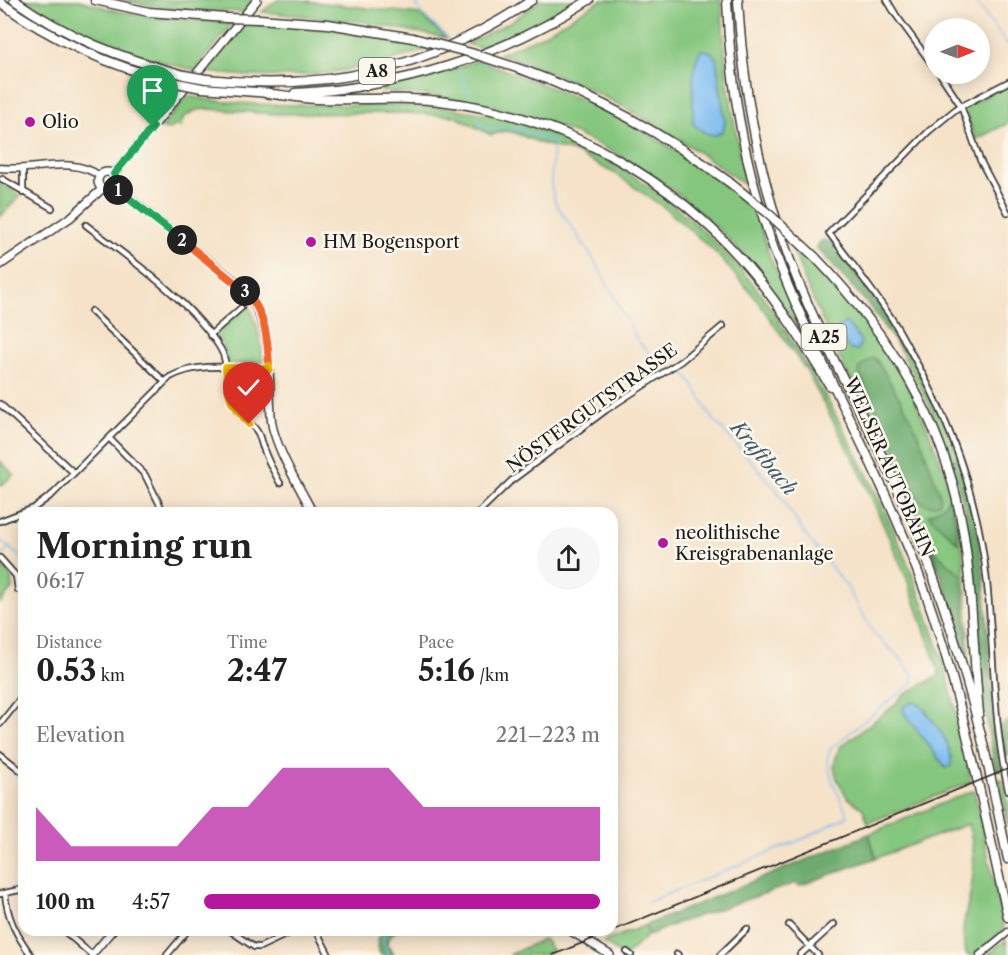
<!DOCTYPE html>
<html lang="en">
<head>
<meta charset="utf-8">
<style>
  :root { --surface:#fff; --page:#f6f6f6; --text:#222; --muted:#767676; --accent:#b5179e }
  body { margin:0; font-family:"Libre Caslon Text",serif; background:var(--page); color:var(--text); height:100vh; display:flex; flex-direction:column; font-size:22px; white-space:nowrap }
  * { box-sizing:border-box; margin:0 }
  p { font-size:20px; color:var(--muted) }
  .icon { flex:none; width:33px; height:33px; fill:none; stroke:currentColor; stroke-width:2; stroke-linecap:round; stroke-linejoin:round }
  .map { position:relative; flex:1; overflow:hidden }
  .details { position:absolute; left:18px; top:507px; width:600px; height:429px; display:flex; flex-direction:column; background:var(--surface); border-radius:18px; box-shadow:0 3px 15px #0003 }
  .details>* { flex:none }
  .needle { width:39px; rotate:89deg }
  .fabs { position:absolute; left:924px; top:18px; display:grid; gap:12px }
  .fabs a { display:grid; place-items:center; width:66px; height:66px; border-radius:50%; background:var(--surface); box-shadow:0 3px 15px #0003; font-size:30px }
  .pin { position:absolute; display:grid; place-items:center; width:51px; height:51px; color:#fff; margin:-62px -26px; border-radius:50% 50% 50% 0; rotate:-45deg; box-shadow:0 0 6px #0007 }
  .pin .icon { rotate:45deg }
  .km { position:absolute; width:30px; height:30px; margin:-15px; border-radius:50%; background:#222; color:#fff; font-size:16px; line-height:30px; text-align:center }
  .round { display:grid; place-items:center; flex:none; width:63px; height:63px; border-radius:32px; background:var(--page) }
  .summary { display:flex; align-items:center; justify-content:space-between; height:102px; padding:0 18px }
  h1 { font-size:33px; font-weight:700; line-height:45px }
  .metrics { display:grid; grid-template-columns:repeat(3,1fr); gap:9px; height:102px; padding:6px 18px }
  .metrics div { display:grid; align-content:center }
  .metrics b { font-size:30px; font-weight:700 }
  .metrics small { font-size:16px; font-weight:400 }
  .metrics p { font-size:16px }
  .chart { height:168px; padding:12px 18px }
  .chart p { display:flex; justify-content:space-between }
  .chart svg { width:100%; height:108px; margin-top:6px; fill:var(--accent); opacity:.7 }
  ul { padding:0 18px; list-style:none; font-size:20px }
  li { display:grid; grid-template-columns:96px 72px 1fr; align-items:center; height:45px }
  li i { height:15px; border-radius:8px; background:var(--accent) }
  .map>svg:first-child { display:block }
  .green { fill:#85c67e; stroke:#50714d; stroke-width:1.5; fill-rule:evenodd }
  .forest { fill:#6cab6d; stroke:#446444; stroke-width:1.5 }
  .water { fill:#7dbdf2; stroke:#4c6c87; stroke-width:1.5 }
  .lines { fill:none; stroke-linecap:round; stroke-linejoin:round }
  .stream { stroke:#7dbdf2; stroke-width:1.5 }
  .minor-casing { stroke:#3d3a36; stroke-width:8 }
  .tertiary-casing { stroke:#3d3a36; stroke-width:9 }
  .secondary-casing { stroke:#3d3a36; stroke-width:10 }
  .motorway-casing { stroke:#3d3a36; stroke-width:11 }
  .minor { stroke:#fff; stroke-width:4.5 }
  .tertiary { stroke:#fff; stroke-width:6 }
  .secondary { stroke:#fff; stroke-width:7 }
  .motorway { stroke:#fff; stroke-width:8 }
  .rail { stroke:#1c1c1c; stroke-width:1.5 }
  .motorway-bridge-casing { stroke:#3d3a36; stroke-width:11; stroke-linecap:butt }
  .motorway-bridge { stroke:#fff; stroke-width:8 }
  .split-1-casing { stroke:#fff; stroke-width:12 }
  .split-2-casing { stroke:#fff; stroke-width:12 }
  .split-3-casing { stroke:#fff; stroke-width:12 }
  .split-4-casing { stroke:#fff; stroke-width:12 }
  .split-5-casing { stroke:#fff; stroke-width:12 }
  .split-6-casing { stroke:#fff; stroke-width:12 }
  .split-1 { stroke:#22a559; stroke-width:8 }
  .split-2 { stroke:#22a559; stroke-width:8 }
  .split-3 { stroke:#f0652b; stroke-width:8 }
  .split-4 { stroke:#f0652b; stroke-width:8 }
  .split-5 { stroke:#f5b400; stroke-width:8 }
  .split-6 { stroke:#f5b400; stroke-width:8 }
  .poi-dot { fill:#b5179e; stroke:#fbf7ec; stroke-width:2 }
  .labels { text-anchor:middle; dominant-baseline:central; stroke-width:5; stroke-linejoin:round; paint-order:stroke }
  .shield { fill:#fbf7ec; stroke:#5f5e5a; stroke-width:1.5 }
  .shield-label { font-size:16px; font-weight:bold; fill:#1c1c1c }
  .poi-label { font-size:18px; fill:#1c1c1c; stroke:#fbf7ec; text-anchor:start }
  .street-label { font-size:18px; fill:#1c1c1c; stroke:#fbf7ec }
  .water-label { font-size:20px; font-style:italic; fill:#435c72; stroke:#fbf7ec }
</style>
</head>
<body>
<div class="map">
<svg width="1008" height="955" viewBox="0 0 1008 955">
  <rect width="100%" height="100%" fill="#fbf7ec"/>
  <filter id="ink" filterUnits="userSpaceOnUse"><feTurbulence type="fractalNoise" baseFrequency=".0167" numOctaves="2"/><feDisplacementMap in="SourceGraphic" scale="12" xChannelSelector="R" yChannelSelector="G"/><feConvolveMatrix kernelMatrix="1 2 1 2 8 2 1 2 1" color-interpolation-filters="sRGB"/></filter>
  <filter id="wash" filterUnits="userSpaceOnUse"><feTurbulence type="fractalNoise" baseFrequency=".008" numOctaves="4" result="noise"/><feDisplacementMap in="SourceGraphic" scale="24" xChannelSelector="R" yChannelSelector="G"/><feGaussianBlur stdDeviation="1.35" result="paint"/><feColorMatrix in="noise" values="0 0 0 0 0 0 0 0 0 0 0 0 0 0 0 0 0 1.4 0 .05"/><feComposite in="paint" operator="in"/></filter>
  <g filter="url(#wash)">
    <rect width="100%" height="100%" fill="#f5e2c8"/>
    <path class="green" d="M24 0H79L117 11 154 17 233 23 195 70C135 58 74 36 24 0Z
      M119 0H254L245 12 173 9Z
      M277 0H297L419 14 446 38 364 22 262 12Z
      M541 0H580L558 14 484 49 467 44 512 21Z
      M601 0H721L727 79 745 185C672 130 586 81 499 54L539 37Z
      M243 24 306 27 362 33 431 48C359 73 284 83 209 72Z
      M479 60 580 99 629 123 680 153 755 209 770 257 802 329 800 330C781 303 762 275 739 250 646 149 519 96 382 92L381 89 423 80Z
      M1008 85V123L975 140 965 107Z
      M187 96C291 117 397 91 503 118 604 145 692 208 757 289 766 300 773 312 780 323 804 359 826 396 846 434 887 510 922 590 946 673 956 708 963 746 971 782L868 823 863 809 847 797 837 779 834 767 836 757 840 747 895 705 902 696 940 675 907 579 861 474 806 370 754 296 714 251 666 209 614 173 574 152 543 144 513 132 505 131 491 135 455 116 405 113 275 114 208 109 196 110 184 117 180 127 177 125 167 130 161 128ZM919 703 933 722 952 757 946 768 903 711Z
      M0 182 20 196 0 217Z
      M789 239C806 255 823 270 838 287 898 351 937 434 957 519 967 563 967 610 969 655L965 656 943 581 916 515 885 444 836 351 804 279Z
      M249 305C258 325 262 342 263 363L229 365 223 345 214 334Z
      M905 347 935 402 959 458 951 460C937 418 921 388 900 350Z
      M0 461 14 475 0 486Z
      M3 567 11 576 12 589 0 603V570Z
      M1002 779 1008 802V826L998 780Z
      M974 790 1004 930 973 955H967C959 929 965 920 970 895 975 871 975 847 968 824L876 858 869 834Z
      M646 925 647 936 626 955H622L603 942Z
      M544 939 553 951 542 955H509Z
      M1006 940 1008 955H987Z"/>
    <path class="forest" d="M822 240 832 242 889 319 905 347 900 349 867 303 816 247Z
      M872 358 876 359 905 407 921 441 940 495V502C932 508 927 506 920 501L859 373V368Z
      M959 458 974 509 984 577 995 739 1001 769 995 771 984 704 975 572 966 514 951 460Z
      M949 498 955 521 958 543 928 515 943 506Z
      M933 550 962 575 967 651 965 653Z
      M1008 721V756L1002 757 1000 726Z
      M869 834 876 858 799 886 796 883 675 924 647 936 646 925Z
      M387 930H399L393 933 386 943 394 955H381L378 949 377 938Z"/>
    <path class="water" d="M701 50C709 50 713 52 716 59L725 122 723 131 716 135 707 134 693 124C693 104 690 65 701 50Z
      M846 322 861 341 858 350H851L848 347 838 328Z
      M914 702 919 703C932 720 954 743 951 766L946 768 903 711 904 706Z"/>
    <g class="lines">
      <path class="stream" d="M414 0 421 13 447 37
        M974 0 1008 45
        M461 73 470 96
        M477 116 481 125 487 129 510 127 552 141 553 146 551 185 555 202 594 260 638 341 654 358 668 368
        M0 540 24 560
        M2 556 8 548
        M648 902 805 838 848 816 832 780 827 759 831 748 913 682 912 674 900 658 874 634 847 587 804 533 776 489 714 420C701 405 695 376 676 368
        M389 955 384 945 383 934 390 930"/>
    </g>
  </g>
  <g filter="url(#ink)">
    <g class="lines">
      <g class="minor-casing">
        <path id="minor" d="M887 0 896 15 934 67
          M940 74 961 106 980 160 1008 213
          M1008 82 956 109 929 131 829 233C849 259 869 286 888 313 898 327 905 342 913 356 953 427 979 502 987 583 994 652 993 723 1008 790
          M2 179 52 208
          M23 193V169
          M86 225C130 259 191 301 220 348 229 362 225 382 230 397 237 416 251 420 258 433 261 438 261 445 264 450 268 462 274 472 280 483
          M91 311 165 382
          M210 335 241 308
          M0 404 74 473
          M109 438 145 475 164 513
          M478 513 511 481 555 448 606 410 681 361 723 326
          M0 521 34 508 53 494 170 377C199 361 237 368 269 369
          M0 558 16 576 18 590
          M0 724 24 694
          M0 754 24 773
          M5 893C7 918 17 936 31 955
          M0 894 24 889
          M789 925 818 955
          M63 930 92 955
          M229 930 254 947H260L296 930
          M316 930 329 955
          M627 952 631 955
          M677 954 678 955
          M167 955 188 930
          M720 955 747 929
          M800 955 834 924"/>
      </g>
      <g class="tertiary-casing">
        <path id="tertiary" d="M0 168C35 172 69 155 100 176
          M92 955 113 930
          M980 955 1008 932"/>
      </g>
      <g class="secondary-casing">
        <path id="secondary" d="M98 181a9 9 0 1 1 18 0a9 9 0 1 1-18 0Z
          M114 174 257 0
          M115 187 242 287C270 318 269 357 270 397 271 407 270 418 273 429 281 458 299 486 313 513
          M0 265 71 217 102 189
          M569 930 610 955"/>
      </g>
      <g class="motorway-casing">
        <path id="motorway" d="M14 0C68 38 121 58 184 75
          M95 0 149 12 226 18
          M727 0C730 96 750 194 787 283 827 380 880 472 917 570 960 681 981 801 1008 917
          M738 0C743 94 760 183 794 271 829 360 880 442 916 531 942 597 964 666 981 735 991 776 999 818 1008 859
          M0 2C54 42 113 67 177 83
          M259 19 328 24 413 38
          M526 71C599 98 667 136 729 182
          M206 79C330 92 429 69 532 0
          M202 88 270 93
          M265 93C282 95 299 98 315 99 359 100 403 96 447 102 565 117 678 181 753 273 782 308 806 347 830 386
          M295 93C399 88 501 57 589 0
          M815 257C890 335 945 422 963 530 973 590 973 652 979 713"/>
      </g>
      <use href="#minor" class="minor"/>
      <use href="#tertiary" class="tertiary"/>
      <use href="#secondary" class="secondary"/>
      <use href="#motorway" class="motorway"/>
      <path class="rail" d="M553 955 1008 769"/>
      <g class="motorway-bridge-casing">
        <path id="motorway-bridge" d="M226 18 259 19
          M413 38 471 53 526 71
          M184 75 206 79
          M177 83 202 88
          M729 182 769 214 815 257"/>
      </g>
      <use href="#motorway-bridge" class="motorway-bridge"/>
    </g>
  </g>
  <g class="lines" filter="url(#ink)">
    <g class="split-1-casing">
      <path id="split-1" d="M118 190 115 188 117 179 114 174 153 127"/>
    </g>
    <g class="split-2-casing">
      <path id="split-2" d="M118 190 182 240"/>
    </g>
    <g class="split-3-casing">
      <path id="split-3" d="M182 240 245 291"/>
    </g>
    <g class="split-4-casing">
      <path id="split-4" d="M245 291C265 311 268 339 269 366"/>
    </g>
    <g class="split-5-casing">
      <path id="split-5" d="M232 402 228 389 226 368 269 369V366"/>
    </g>
    <g class="split-6-casing">
      <path id="split-6" d="M232 402 249 424"/>
    </g>
    <use href="#split-1" class="split-1"/>
    <use href="#split-2" class="split-2"/>
    <use href="#split-3" class="split-3"/>
    <use href="#split-4" class="split-4"/>
    <use href="#split-5" class="split-5"/>
    <use href="#split-6" class="split-6"/>
  </g>
  <g class="poi-dot">
    <circle cx="30" cy="122" r="6"/>
    <circle cx="311" cy="242" r="6"/>
    <circle cx="663" cy="543" r="6"/>
  </g>
  <g class="labels">
    <g class="shield">
      <rect x="359" y="58" width="36" height="26" rx="4.5"/>
      <rect x="801.5" y="324" width="45" height="26" rx="4.5"/>
    </g>
    <g class="shield-label">
      <text x="377" y="71">A8</text>
      <text x="824" y="337">A25</text>
    </g>
    <g class="poi-label">
      <text x="42" y="122">Olio</text>
      <text x="323" y="242">HM Bogensport</text>
      <text x="675" y="533">neolithische<tspan x="675" dy="21">Kreisgrabenanlage</tspan></text>
    </g>
    <g class="street-label">
      <text transform="translate(592 408) rotate(-36)">NÖSTERGUTSTRASSE</text>
      <text transform="translate(889 467) rotate(66)">WELSER AUTOBAHN</text>
    </g>
    <g class="water-label">
      <text transform="translate(764 458) rotate(50)">Kraftbach</text>
    </g>
  </g>
</svg>
<div class="fabs">
<a><svg class="needle" viewBox="-14 -14 28 28"><path d="M0-13l5 13h-10z" fill="#e53935"/><path d="M0 13l5-13h-10z" fill="#767676"/></svg></a>
</div>
<div class="pin" style="left:153px;top:127px;background:#1e9e55"><svg class="icon" aria-label="arrive" viewBox="0 0 24 24"><path d="M6 21V4h12l-3 4 3 4H6"/></svg></div>
<div class="pin" style="left:249px;top:424px;background:#d93025"><svg class="icon" aria-label="check" viewBox="0 0 24 24"><path d="M5 12l5 5 9-10"/></svg></div>
<b class="km" style="left:118px;top:190px">1</b>
<b class="km" style="left:182px;top:240px">2</b>
<b class="km" style="left:245px;top:291px">3</b>
<section class="details">
<div class="summary"><div><h1>Morning run</h1><p>06:17</p></div><a class="round"><svg class="icon" aria-label="share" viewBox="0 0 24 24"><path d="M12 15V3M7 8l5-5 5 5M5 13v7h14v-7"/></svg></a></div>
<div class="metrics">
<div><p>Distance</p><b>0.53<small> km</small></b></div>
<div><p>Time</p><b>2:47</b></div>
<div><p>Pace</p><b>5:16<small> /km</small></b></div>
</div>
<div class="chart"><p><span>Elevation</span>221–223 m</p>
<svg viewBox="0 0 160 44" preserveAspectRatio="none"><path d="M0 44V22L10 38L20 38L30 38L40 38L50 22L60 22L70 6L80 6L90 6L100 6L110 22L120 22L130 22L140 22L150 22L160 22V44z"/></svg>
</div>
<ul>
<li><b>100 m</b>4:57<i style="width:100%"></i></li>
</ul>
</section>
</div>
</body>
</html>
